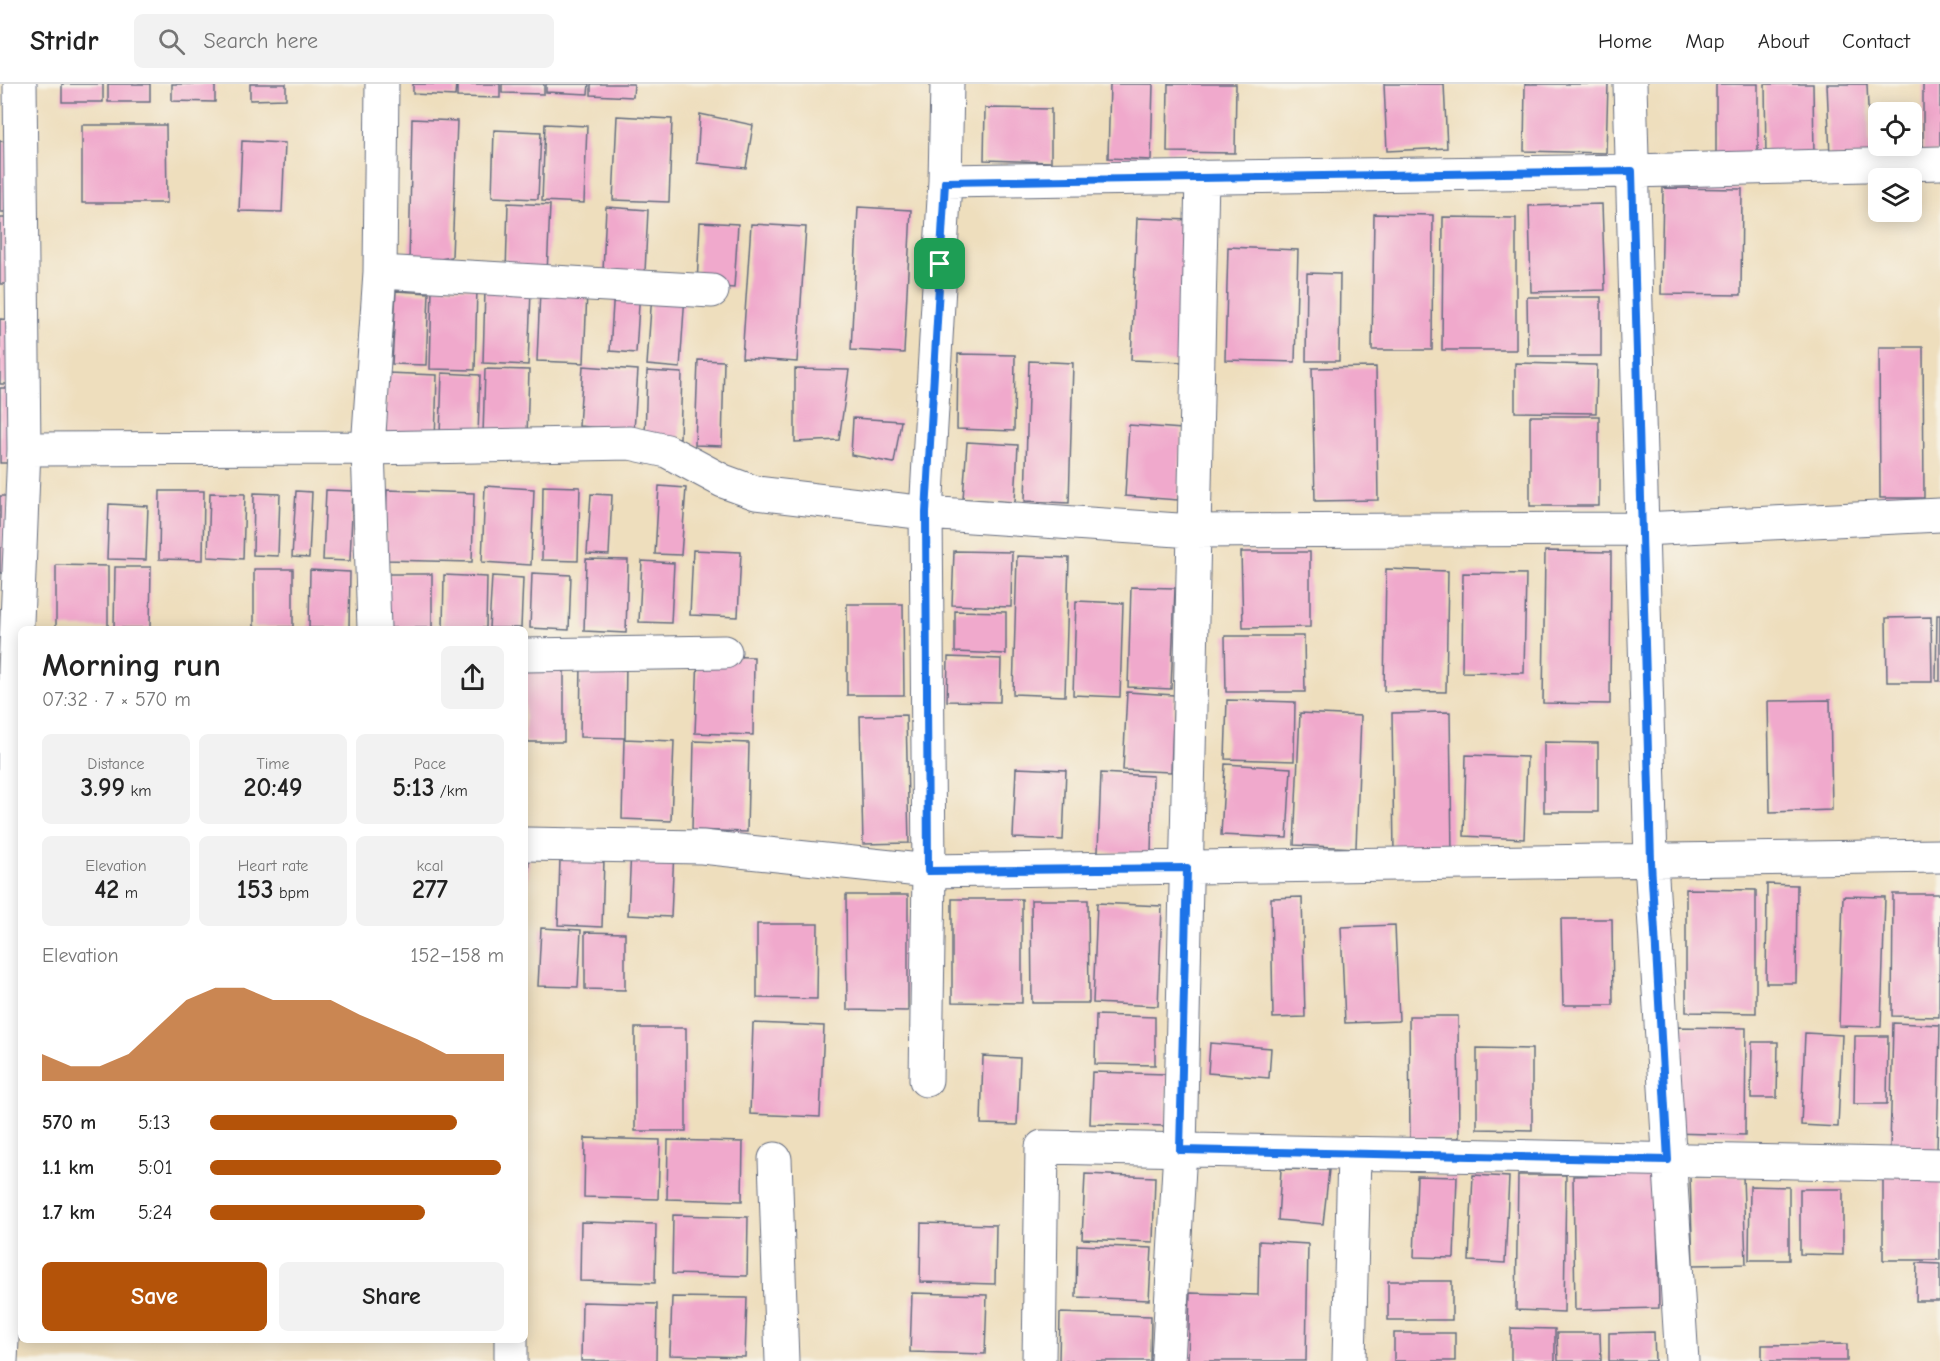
<!DOCTYPE html>
<html lang="en">
<head>
<meta charset="utf-8">
<style>
  :root { --surface:#fff; --page:#f2f2f2; --text:#222; --muted:#767676; --line:#e0e0e0; --accent:#b45309 }
  body { margin:0; font-family:"Comic Neue",sans-serif; background:var(--page); color:var(--text); height:100vh; display:flex; flex-direction:column; font-size:22px; white-space:nowrap }
  * { box-sizing:border-box; margin:0 }
  p { font-size:20px; color:var(--muted) }
  .icon { flex:none; width:33px; height:33px; fill:none; stroke:currentColor; stroke-width:2; stroke-linecap:round; stroke-linejoin:round }
  .map { position:relative; flex:1; overflow:hidden }
  .sheet { position:absolute; left:18px; top:542px; width:510px; height:717px; display:flex; flex-direction:column; background:var(--surface); border-radius:9px; box-shadow:0 3px 15px #0003 }
  .sheet>* { flex:none }
  .fabs { position:absolute; left:1868px; top:18px; display:grid; gap:12px }
  .fabs a { display:grid; place-items:center; width:54px; height:54px; border-radius:9px; background:var(--surface); box-shadow:0 3px 15px #0003; font-size:30px }
  .pin { position:absolute; display:grid; place-items:center; width:51px; height:51px; color:#fff; margin:-26px; border-radius:12px; box-shadow:0 3px 9px #0006 }
  .round { display:grid; place-items:center; flex:none; width:63px; height:63px; border-radius:9px; background:var(--page) }
  .summary { display:flex; align-items:center; justify-content:space-between; height:102px; padding:0 24px }
  h1 { font-size:33px; font-weight:800; line-height:45px }
  .figures { display:grid; grid-template-columns:repeat(3,1fr); gap:9px; height:102px; padding:6px 24px }
  .figures div { display:grid; align-content:center; border-radius:9px; background:var(--page); text-align:center }
  .figures b { font-size:26px; font-weight:800 }
  .figures small { font-size:16px; font-weight:400 }
  .figures p { font-size:16px }
  .chart { height:168px; padding:12px 24px }
  .chart p { display:flex; justify-content:space-between }
  .chart svg { width:100%; height:108px; margin-top:6px; fill:var(--accent); opacity:.7 }
  .cta { display:flex; gap:12px; margin-top:auto; padding:12px 24px }
  .cta a { flex:1; height:69px; border-radius:9px; background:var(--accent); color:#fff; font-size:24px; font-weight:800; line-height:69px; text-align:center }
  .cta a+a { background:var(--page); color:var(--text) }
  ul { padding:0 24px; list-style:none; font-size:20px }
  li { display:grid; grid-template-columns:96px 72px 1fr; align-items:center; height:45px }
  li i { height:15px; border-radius:8px; background:var(--accent) }
  header { display:flex; align-items:center; gap:36px; box-sizing:border-box; height:84px; padding:0 30px; background:var(--surface); border-bottom:2px solid var(--line) }
  header strong { font-size:28px }
  nav { display:flex; gap:33px; margin-inline-start:auto; font-size:21px }
  .search { width:420px; height:54px; background:var(--page); display:flex; align-items:center; gap:15px; box-sizing:border-box; padding:0 21px; border-radius:9px; color:var(--muted); font-size:22px }
  .map>svg:first-child { display:block }
  .building { fill:#f0a9cc }
  .lines { fill:none; stroke-linecap:round; stroke-linejoin:round }
  .minor-casing { stroke:#656c7f; stroke-width:35 }
  .minor { stroke:#fff; stroke-width:33 }
  .route-casing { stroke:#fff; stroke-width:12 }
  .route { stroke:#1a73e8; stroke-width:8 }
</style>
</head>
<body>
<header>
<strong>Stridr</strong>
<div class="search"><svg class="icon" aria-label="search" viewBox="0 0 24 24"><circle cx="10" cy="10" r="6"/><path d="M15 15l6 6"/></svg>Search here</div>
<nav><a>Home</a><a>Map</a><a>About</a><a>Contact</a></nav>
</header>
<div class="map">
<svg width="1940" height="1277" viewBox="0 0 1940 1277">
  <rect width="100%" height="100%" fill="#f7f3e8"/>
  <filter id="ink" filterUnits="userSpaceOnUse"><feTurbulence type="fractalNoise" baseFrequency=".0167" numOctaves="2"/><feDisplacementMap in="SourceGraphic" scale="12" xChannelSelector="R" yChannelSelector="G"/><feConvolveMatrix kernelMatrix="1 2 1 2 8 2 1 2 1" color-interpolation-filters="sRGB"/></filter>
  <filter id="wash" filterUnits="userSpaceOnUse"><feTurbulence type="fractalNoise" baseFrequency=".008" numOctaves="4" result="noise"/><feDisplacementMap in="SourceGraphic" scale="24" xChannelSelector="R" yChannelSelector="G"/><feGaussianBlur stdDeviation="1.35" result="paint"/><feColorMatrix in="noise" values="0 0 0 0 0 0 0 0 0 0 0 0 0 0 0 0 0 1.4 0 .05"/><feComposite in="paint" operator="in"/></filter>
  <g filter="url(#wash)">
    <rect width="100%" height="100%" fill="#eedebd"/>
    <g id="blocks">
      <path class="building" d="M62 0H103V18H62Z
        M108 0H150V18H108Z
        M172 0H215V18L172 17Z
        M250 0H286V15L250 16Z
        M413 0H456L455 12 413 10Z
        M457 0H500V14L457 13Z
        M502 0H544V10L502 9Z
        M546 0H589L588 10 546 8Z
        M591 0H634L633 13 591 11Z
        M1110 0H1153L1151 76 1108 74Z
        M1168 0H1236L1235 69 1167 68Z
        M1384 0H1444L1447 64 1387 67Z
        M1525 0H1608L1606 69 1524 67Z
        M1716 0H1758V75H1716Z
        M1765 0H1813L1814 74H1766Z
        M1827 0H1867L1870 72 1830 73Z
        M1923 0H1940V68H1923Z
        M985 24 1051 25V78L984 76Z
        M700 30 753 41 746 84 697 79Z
        M617 32 672 35 669 118 613 116Z
        M412 35 457 37 452 173 409 180Z
        M545 40 587 42 584 119 542 117Z
        M82 41H166L167 119H82Z
        M494 46 541 48 538 115 492 113Z
        M0 57 8 58 6 128H0Z
        M242 57 285 59 282 128 239 127Z
        M1663 104 1742 105 1741 211 1661 210Z
        M508 119 550 121 547 190 506 188Z
        M1602 120 1605 206 1531 208 1529 122Z
        M606 123 648 126 645 188 603 187Z
        M858 123 911 126 904 269 851 266Z
        M1374 130 1433 131 1432 266H1372Z
        M1443 133 1516 134V266H1442Z
        M0 134H6L7 200H0Z
        M1137 134 1190 136 1185 278 1131 276Z
        M700 138 738 140 734 204 697 201Z
        M751 140 806 143 797 278 742 274Z
        M1228 163 1298 166 1295 278 1225 276Z
        M1307 189 1340 190 1339 277H1306Z
        M432 203 477 204 475 286 430 285Z
        M614 204 640 205 636 269 610 267Z
        M485 205 531 207 528 281 483 279Z
        M540 206 587 208 584 279 537 277Z
        M396 207 429 209 426 281 392 280Z
        M652 209 685 211 680 284 647 281Z
        M1527 213H1601V272H1528Z
        M0 235 13 236 12 300H0Z
        M1879 263H1923L1924 414H1880Z
        M958 270 1015 271 1014 347 957 345Z
        M698 276 724 277 722 362 695 361Z
        M1029 277 1073 279 1069 419 1025 417Z
        M1515 279 1597 281 1596 329 1515 328Z
        M583 282 638 286 634 347 579 342Z
        M1376 283 1378 416 1315 417 1312 284Z
        M485 285 529 286 527 352 483 350Z
        M795 285 849 286 839 356 795 358Z
        M647 287 682 289 680 354 645 352Z
        M387 289 437 291 435 358 385 356Z
        M442 289 480 291 478 352 440 351Z
        M0 304H11L8 379H0Z
        M1530 332H1599V422H1530Z
        M853 334 901 337 894 379 851 371Z
        M1129 341 1182 345 1178 416 1125 412Z
        M967 358 1018 361 1015 418 963 415Z
        M485 402 534 405 531 481 482 478Z
        M543 402 580 403 578 477 542 476Z
        M659 402 686 404 681 471 655 470Z
        M326 406 353 407 350 477 323 476Z
        M387 406 474 409 472 478 385 476Z
        M160 407H204L203 476 159 475Z
        M296 407 312 408 309 474 292 473Z
        M210 409 245 410 243 475 208 473Z
        M254 409 280 410 278 472 253 471Z
        M591 410 612 411 609 471 587 470Z
        M0 412H8L7 489H0Z
        M109 420 148 422 146 476 107 475Z
        M693 466 741 468 738 533 690 531Z
        M954 467 1012 468 1011 523 952 521Z
        M1545 467 1611 468 1610 620 1543 619Z
        M1241 468H1310V543L1243 544Z
        M1017 472 1069 474 1065 612 1013 610Z
        M586 475 628 476 626 549 584 547Z
        M642 477 674 479 671 539 639 538Z
        M56 481 108 482V544H56Z
        M115 483H151L150 544H114Z
        M254 485H293V543H254Z
        M1386 485 1448 487 1446 608 1384 607Z
        M310 486 350 488 349 544H309Z
        M532 489 571 491 569 546 530 544Z
        M1463 489 1526 490 1524 589 1462 588Z
        M381 490H432V544H380Z
        M444 491 487 493 486 544H443Z
        M492 492 523 494 521 544H489Z
        M1131 503 1175 504 1171 605 1128 603Z
        M1076 517 1123 519 1120 613 1073 611Z
        M847 520H903L904 611H847Z
        M955 527 1006 528V570L955 568Z
        M1937 531H1940V597H1936Z
        M1931 533 1932 598H1887L1886 534Z
        M1225 552H1304L1305 608H1226Z
        M698 572 754 573 753 651 695 649Z
        M948 573 1001 575 1000 618 947 617Z
        M525 576 564 577V658H525Z
        M581 576 626 577 625 654 580 653Z
        M1127 608 1174 611 1171 688 1123 686Z
        M1227 616 1295 618 1294 677 1225 675Z
        M1830 616 1832 726 1770 728 1768 617Z
        M1450 628 1452 769 1394 770 1392 629Z
        M1300 629 1361 632 1356 764 1294 761Z
        M906 631 909 759 863 760 860 632Z
        M624 655 674 657 671 737 622 735Z
        M694 657 749 659 747 748 692 746Z
        M1544 658 1598 659V728H1544Z
        M1466 671 1527 673 1524 755 1464 752Z
        M1225 680 1291 684 1287 754 1221 751Z
        M1016 684 1066 686 1063 756 1013 754Z
        M1101 689 1153 692 1151 769 1098 768Z
        M631 765 674 766 671 833 628 831Z
        M525 770H529L527 825H525Z
        M560 774 604 775 602 843 558 841Z
        M1767 800 1797 801 1796 899H1766Z
        M1686 805 1756 806V929L1686 928Z
        M1893 810H1940L1939 933 1892 932Z
        M846 811H908V927L847 926Z
        M1843 812 1885 813 1881 943 1839 942Z
        M1302 813 1305 933 1273 934 1271 814Z
        M952 815H1022V919L952 918Z
        M1031 816H1088L1089 919H1032Z
        M1097 819 1162 822 1158 922 1093 919Z
        M1561 835H1612L1613 921H1563Z
        M757 840H818L817 915 757 914Z
        M1395 841 1399 937 1345 939 1341 843Z
        M541 844 581 846 578 903 538 902Z
        M585 848 625 849V906L585 905Z
        M1096 931 1155 933V981L1095 980Z
        M1409 932H1458L1459 1054H1410Z
        M753 939 824 942 820 1033 750 1030Z
        M1893 939 1940 941 1937 1067 1890 1066Z
        M1672 943 1746 944 1745 1051 1671 1049Z
        M635 944H686V1047H635Z
        M1805 949 1842 951 1838 1043 1801 1041Z
        M1855 952H1888L1887 1020H1854Z
        M1752 958H1778L1777 1014H1751Z
        M1210 959 1271 964 1269 994 1208 989Z
        M1477 964 1532 965V1046L1477 1045Z
        M983 972 1020 974 1017 1041 981 1040Z
        M1092 988 1167 990 1166 1042 1090 1040Z
        M585 1054 660 1056 658 1115 584 1113Z
        M668 1056 743 1058 742 1117 667 1115Z
        M1281 1085 1329 1086 1323 1140 1278 1136Z
        M1085 1090 1155 1093 1153 1158 1082 1155Z
        M1656 1090 1659 1224 1575 1226 1573 1092Z
        M1473 1091 1509 1093 1505 1179 1469 1177Z
        M1518 1091H1566L1564 1228 1516 1226Z
        M1417 1092 1457 1093 1454 1174 1414 1173Z
        M1743 1092 1746 1180 1693 1181 1690 1093Z
        M1883 1092H1940V1176H1883Z
        M1750 1102 1789 1103V1176H1749Z
        M1800 1105H1843V1171L1800 1170Z
        M673 1131 748 1133 747 1192 672 1190Z
        M581 1138 656 1140 655 1199 580 1197Z
        M921 1139 996 1141 995 1200 920 1198Z
        M1259 1157 1308 1160 1306 1277H1188L1190 1209 1258 1211Z
        M1077 1161 1152 1164 1149 1216 1076 1213Z
        M1917 1179 1940 1180V1217H1916Z
        M1388 1197H1452V1236H1388Z
        M912 1209 987 1211 985 1270 910 1268Z
        M672 1213 747 1214 745 1273 670 1271Z
        M582 1218 657 1220 656 1277H581Z
        M1060 1229 1151 1232 1150 1277H1059Z
        M1511 1244 1555 1245V1277H1511Z
        M1654 1248 1655 1277H1609V1249Z
        M1394 1249H1455V1277H1394Z
        M1557 1249H1600L1601 1277H1558Z
        M1847 1260V1277H1762V1261Z"/>
    </g>
  </g>
  <g filter="url(#ink)">
    <use href="#blocks" fill-opacity="0" stroke="#656c7f" stroke-width="1.5"/>
    <g class="lines">
      <g class="minor-casing">
        <path id="minor" d="M947 0 945 97 926 429 1193 447 1641 445 1940 431
          M1630 0 1651 778 1682 1277
          M945 97 1632 87 1940 79
          M380 188 712 207
          M24 365 368 364 630 359 667 367 723 397 756 409 926 429 929 787 926 996
          M374 544 368 364 380 188 382 0
          M525 571 725 568
          M525 760 702 763 929 787 1940 772
          M775 1075 782 1277
          M511 1256V1277
          M1 1277 11 1066 15 587 24 365 20 0
          M1039 1277 1042 1063 1940 1081
          M1168 1277 1180 1066 1202 93
          M1349 1277 1354 1069"/>
      </g>
      <use href="#minor" class="minor"/>
    </g>
  </g>
  <g class="lines" filter="url(#ink)">
    <g class="route-casing">
      <path id="route" d="M1632 87 1651 778 1668 1076 1180 1066 1187 784 928 787 926 429 945 98Z"/>
    </g>
    <use href="#route" class="route"/>
  </g>
</svg>
<div class="fabs">
<a><svg class="icon" aria-label="locate" viewBox="0 0 24 24"><circle cx="12" cy="12" r="6"/><path d="M12 2v4M12 18v4M2 12h4M18 12h4"/></svg></a>
<a><svg class="icon" aria-label="layers" viewBox="0 0 24 24"><path d="M12 4l9 5-9 5-9-5zM3 14l9 5 9-5"/></svg></a>
</div>
<div class="pin" style="left:940px;top:180px;background:#1e9e55"><svg class="icon" aria-label="arrive" viewBox="0 0 24 24"><path d="M6 21V4h12l-3 4 3 4H6"/></svg></div>
<section class="sheet">
<div class="summary"><div><h1>Morning run</h1><p>07:32 · 7 × 570 m</p></div><a class="round"><svg class="icon" aria-label="share" viewBox="0 0 24 24"><path d="M12 15V3M7 8l5-5 5 5M5 13v7h14v-7"/></svg></a></div>
<div class="figures">
<div><p>Distance</p><b>3.99<small> km</small></b></div>
<div><p>Time</p><b>20:49</b></div>
<div><p>Pace</p><b>5:13<small> /km</small></b></div>
</div>
<div class="figures">
<div><p>Elevation</p><b>42<small> m</small></b></div>
<div><p>Heart rate</p><b>153<small> bpm</small></b></div>
<div><p>kcal</p><b>277</b></div>
</div>
<div class="chart"><p><span>Elevation</span>152–158 m</p>
<svg viewBox="0 0 160 44" preserveAspectRatio="none"><path d="M0 44V33L10 38L20 38L30 33L40 22L50 11L60 6L70 6L80 11L90 11L100 11L110 17L120 22L130 27L140 33L150 33L160 33V44z"/></svg>
</div>
<ul>
<li><b>570 m</b>5:13<i style="width:84%"></i></li>
<li><b>1.1 km</b>5:01<i style="width:99%"></i></li>
<li><b>1.7 km</b>5:24<i style="width:73%"></i></li>
</ul>
<div class="cta"><a>Save</a><a>Share</a></div>
</section>
</div>
</body>
</html>
